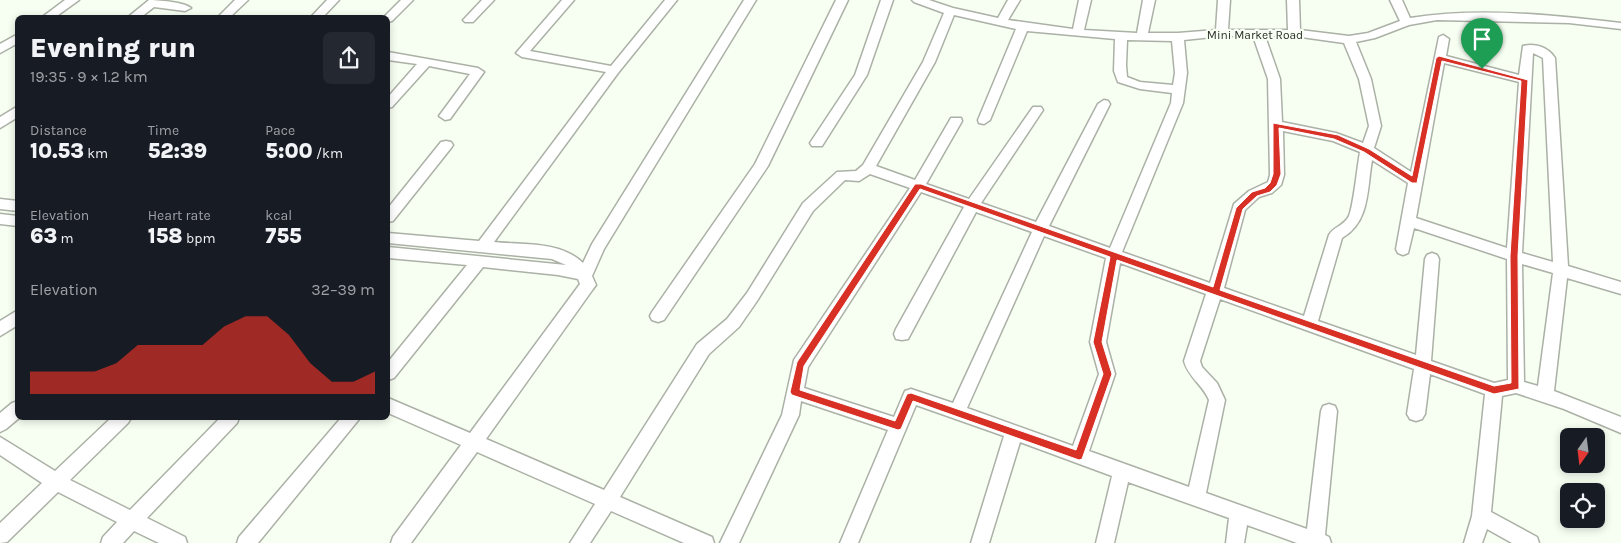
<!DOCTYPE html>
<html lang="en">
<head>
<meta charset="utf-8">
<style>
  :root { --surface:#171b24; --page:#242831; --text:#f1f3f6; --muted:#9ea1a6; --accent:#d93025 }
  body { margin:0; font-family:Karla,sans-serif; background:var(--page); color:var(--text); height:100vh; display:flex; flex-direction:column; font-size:19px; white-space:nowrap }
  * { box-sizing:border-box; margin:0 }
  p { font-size:16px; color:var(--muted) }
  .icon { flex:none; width:28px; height:28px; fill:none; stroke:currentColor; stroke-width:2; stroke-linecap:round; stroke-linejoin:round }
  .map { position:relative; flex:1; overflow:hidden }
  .panel { position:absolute; left:15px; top:15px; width:375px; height:405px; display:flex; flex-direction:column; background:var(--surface); border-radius:8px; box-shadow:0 2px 8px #0003 }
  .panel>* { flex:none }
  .needle { width:32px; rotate:194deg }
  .tools { position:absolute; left:1560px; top:428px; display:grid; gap:10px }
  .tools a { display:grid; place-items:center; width:45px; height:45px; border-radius:8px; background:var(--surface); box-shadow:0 2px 8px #0003; font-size:25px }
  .pin { position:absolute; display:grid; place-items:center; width:42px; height:42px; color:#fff; margin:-51px -21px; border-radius:50% 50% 50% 0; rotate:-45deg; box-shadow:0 0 5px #0007 }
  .pin .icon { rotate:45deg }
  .round { display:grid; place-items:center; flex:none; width:52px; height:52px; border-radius:8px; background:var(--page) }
  .headline { display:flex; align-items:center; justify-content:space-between; height:85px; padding:0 15px }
  h1 { font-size:28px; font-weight:800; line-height:38px }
  .stats { display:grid; grid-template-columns:repeat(3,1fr); gap:8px; height:85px; padding:5px 15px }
  .stats div { display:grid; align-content:center }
  .stats b { font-size:21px; font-weight:800 }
  .stats small { font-size:14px; font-weight:400 }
  .stats p { font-size:14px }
  .chart { height:140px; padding:10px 15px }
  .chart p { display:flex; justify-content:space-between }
  .chart svg { width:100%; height:90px; margin-top:5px; fill:var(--accent); opacity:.7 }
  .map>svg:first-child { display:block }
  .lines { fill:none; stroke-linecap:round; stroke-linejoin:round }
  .minor-casing { stroke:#abb1a6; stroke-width:3 }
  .minor { fill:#fff; fill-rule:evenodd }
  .route { fill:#d93025; stroke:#fff; fill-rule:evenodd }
  .labels { text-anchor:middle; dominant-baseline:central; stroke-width:4.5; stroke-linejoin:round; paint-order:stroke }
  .far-street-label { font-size:12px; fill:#2c2e2a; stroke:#f7fef2 }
</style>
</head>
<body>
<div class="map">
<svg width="1621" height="543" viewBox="0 0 1621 543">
  <rect width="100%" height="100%" fill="#f7fef2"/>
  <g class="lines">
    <g class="minor-casing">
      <path id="minor" d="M65 0H79L54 18H41Z
        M149 0C157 0 184 2 191 8L185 11 154 7 140 18H127Z
        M235 0H248L229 18H217Z
        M327 0H339L322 18H310Z
        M401 0H413L392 21 388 22V18H383Z
        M482 0H494L473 22H465L463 20 465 18Z
        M562 0H574L530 51 611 66 665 0H677L618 73 494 242C522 245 561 241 583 263L592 244 744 0H756L604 249 592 276 596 285 593 289 486 439 604 490 697 344 727 319 747 293 803 203 837 172 856 171 863 165 923 62 944 13 914 2 912 0H929L953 8 998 18 1008 0H1020L1008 20 1073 29 1079 0H1091L1084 30 1137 33 1143 0H1155L1148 33H1178L1216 30 1218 0H1230L1228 30H1288L1287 0H1299L1300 30 1349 36 1368 33 1400 21 1390 0H1402L1410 18C1479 7 1552 15 1621 23V29L1569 23 1437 20 1409 25 1375 38 1356 42 1371 79 1381 126 1374 148 1411 172 1439 37 1443 35 1449 39 1446 56 1519 75 1523 46C1535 43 1548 47 1555 58L1568 266 1621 282V294L1567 278 1554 391 1621 417V433L1564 409 1516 393 1502 396 1491 512 1537 537 1539 543H1512L1487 529 1482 543H1464L1472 516 1485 394 1430 374 1425 414 1422 419 1416 421 1410 419 1407 414 1414 369 1220 299 1200 361 1202 367 1217 383 1225 400 1206 493 1307 529 1321 411 1323 406 1329 404 1335 406 1337 411 1325 535 1329 537 1331 543H1297L1247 525 1244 543H1226L1229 518 1128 482 1114 543H1096L1112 476 1020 442 989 543H971L1004 436 916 405 858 543H840L888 430 801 401 799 415 739 543H720L782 415 794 360 910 188 870 174 859 181 845 180 813 211 757 301 739 327 709 354 620 497 712 537 714 543H684L611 511 590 543H570L595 504 477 452 411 543H391L393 537 461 445 388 413V398L470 433 580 284 578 279 558 275 483 267 394 378 388 380V362L467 265 388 258V247L566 265 552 259 388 243V233L479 241 606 72 522 57 516 53ZM954 15 1016 29 978 120 979 123 984 124 990 120 1027 31 1115 39 1114 71 1118 82 1140 89 1172 93 1171 103 1110 248 1049 226 1110 104 1108 101 1104 100 1098 104 1036 222 981 203 1043 110 1041 107H1033L969 199 926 184 962 121 961 118H951L915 180 876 166 935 62ZM1222 36H1253L1268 79 1270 175 1268 182 1249 191 1234 204 1210 283 1122 252 1183 103 1187 73 1184 40ZM1265 36H1294L1344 43 1359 79 1369 126 1363 143 1336 133 1282 122 1280 79ZM1127 40 1172 41 1175 73 1173 85 1140 82 1127 77 1126 65ZM1533 53 1543 58 1553 262 1522 253ZM1444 63 1519 82 1507 248 1416 218ZM1283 131 1333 141 1360 152C1357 168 1354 203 1349 216 1344 226 1333 227 1329 235L1304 316 1224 288 1245 210 1259 197 1272 193 1281 185 1284 175ZM1372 160 1408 183 1396 249 1398 253 1403 255 1408 253 1414 228 1507 259 1508 380 1494 383 1431 361 1439 259 1437 255 1432 253 1427 255 1425 259 1416 355 1318 321 1342 238C1370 222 1367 189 1372 160ZM921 192 964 207 896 329 894 334 896 339 902 340 908 339 976 212 1032 232 953 403 911 389 905 391 894 417 804 388 808 367ZM1044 236 1106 258 1090 342 1099 374 1073 446 967 408ZM1120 263 1206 294 1184 361C1188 377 1203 385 1209 400L1189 487 1089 451 1115 374 1106 342ZM1522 264 1553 273 1538 386 1524 382Z
        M836 0H848L768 166 664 320 658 322 652 320 650 316 652 312 755 164Z
        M881 0H893L867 75 822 146H812L810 143 855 75Z
        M18 34V43L0 53V44Z
        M388 52 478 68 484 72 450 119 445 120 439 116 470 74 429 66 392 107 388 108V97L417 64 388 60Z
        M18 106V117L0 128V117Z
        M446 141 451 142 453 145 451 148 393 221 388 222V208L441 142Z
        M0 199 18 201V211L0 209Z
        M0 214 18 216V226L0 224Z
        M18 310V325L0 336V321Z
        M18 401V418H19L6 429 0 432V413L12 403Z
        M111 418H131L128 423 70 480 130 510 220 418H239L237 423 147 518 185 537 187 543H159L134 531 123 543H101L103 537 117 522 58 492 7 542 0 543V523L42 483 0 455V437L55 471Z
        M341 418H360L258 543H237L239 537Z"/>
    </g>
    <use href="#minor" class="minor"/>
  </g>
  <path class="route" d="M1439 56 1528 80 1518 256 1519 389 1494 394 1117 260 1102 342 1112 374 1082 459 1079 460 913 401 901 429 898 430 792 395 790 392 797 362 915 184H921L1213 287 1236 208 1252 192 1265 188 1270 183 1273 174V123L1338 135 1369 149 1412 176 1436 58ZM1442 61 1521 81 1510 256 1511 383 1494 386 1220 290 1243 209 1257 196 1270 192 1277 185 1281 174 1279 128 1334 139 1364 152 1412 183H1417ZM920 189 1110 257 1093 342 1103 374 1076 450 911 393 907 394 895 421 800 390 804 366Z"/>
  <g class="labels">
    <g class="far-street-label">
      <text x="1255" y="35">Mini Market Road</text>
    </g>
  </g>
</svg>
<div class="tools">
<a><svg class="needle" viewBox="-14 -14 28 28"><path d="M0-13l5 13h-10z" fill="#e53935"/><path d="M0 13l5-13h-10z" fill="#9ea1a6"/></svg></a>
<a><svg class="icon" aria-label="locate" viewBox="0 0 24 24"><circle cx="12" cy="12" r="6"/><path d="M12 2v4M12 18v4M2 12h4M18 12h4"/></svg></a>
</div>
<div class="pin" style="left:1482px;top:69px;background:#1e9e55"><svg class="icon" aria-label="arrive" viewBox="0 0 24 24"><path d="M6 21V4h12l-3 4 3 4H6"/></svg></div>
<section class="panel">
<div class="headline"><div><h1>Evening run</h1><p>19:35 · 9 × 1.2 km</p></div><a class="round"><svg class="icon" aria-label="share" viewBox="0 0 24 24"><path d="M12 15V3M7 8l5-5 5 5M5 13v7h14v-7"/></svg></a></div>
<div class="stats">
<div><p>Distance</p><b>10.53<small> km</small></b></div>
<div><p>Time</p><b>52:39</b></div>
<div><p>Pace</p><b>5:00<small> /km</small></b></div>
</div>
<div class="stats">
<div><p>Elevation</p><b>63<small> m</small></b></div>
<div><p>Heart rate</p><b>158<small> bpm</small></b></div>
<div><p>kcal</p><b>755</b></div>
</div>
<div class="chart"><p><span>Elevation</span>32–39 m</p>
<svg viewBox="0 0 160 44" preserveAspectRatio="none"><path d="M0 44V33L10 33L20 33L30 33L40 29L50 20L60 20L70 20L80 20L90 11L100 6L110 6L120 15L130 29L140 38L150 38L160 33V44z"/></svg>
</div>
</section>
</div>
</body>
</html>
